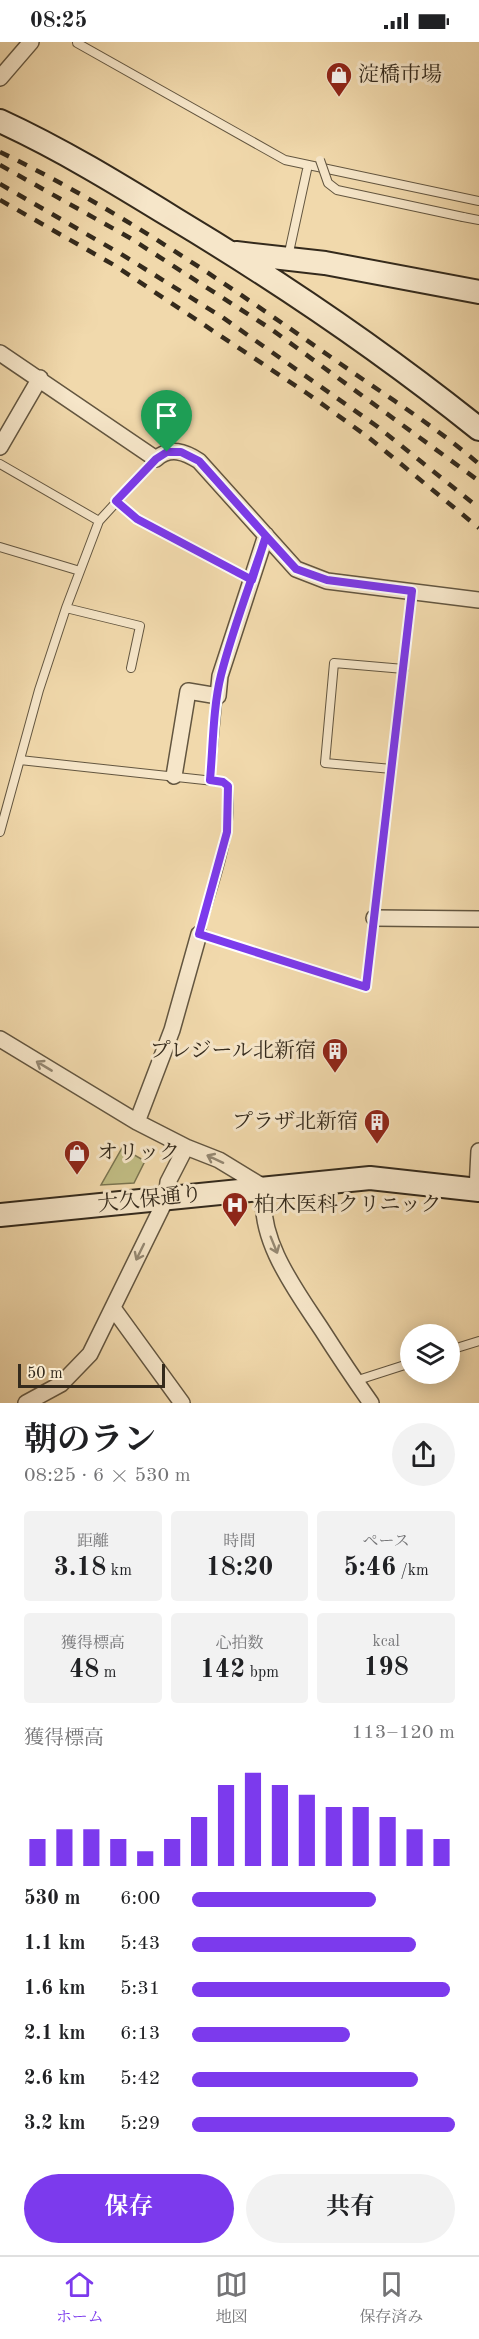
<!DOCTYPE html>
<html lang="ja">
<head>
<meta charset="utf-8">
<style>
  :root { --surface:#fff; --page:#f2f2f2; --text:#202124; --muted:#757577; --line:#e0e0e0; --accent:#7c3aed }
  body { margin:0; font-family:"Old Standard TT","Noto Serif JP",serif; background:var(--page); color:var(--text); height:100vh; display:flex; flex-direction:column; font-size:22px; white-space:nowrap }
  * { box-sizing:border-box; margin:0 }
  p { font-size:20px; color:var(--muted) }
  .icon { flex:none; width:33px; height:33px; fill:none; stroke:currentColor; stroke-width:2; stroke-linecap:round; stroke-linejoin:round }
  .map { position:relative; height:1361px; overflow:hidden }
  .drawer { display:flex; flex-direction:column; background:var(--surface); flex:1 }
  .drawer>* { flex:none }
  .buttons { position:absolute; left:400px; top:1282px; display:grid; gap:12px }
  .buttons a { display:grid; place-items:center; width:60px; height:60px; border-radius:50%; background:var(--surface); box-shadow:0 3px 15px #0003; font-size:30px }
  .scale { position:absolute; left:18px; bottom:15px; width:147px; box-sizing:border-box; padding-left:6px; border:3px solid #342a1c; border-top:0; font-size:16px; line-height:21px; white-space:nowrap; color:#342a1c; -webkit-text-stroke:4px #f6e6c9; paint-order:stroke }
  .pin { position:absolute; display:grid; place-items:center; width:51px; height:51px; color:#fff; margin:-62px -26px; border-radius:50% 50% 50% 0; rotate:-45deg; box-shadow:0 0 6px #0007 }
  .pin .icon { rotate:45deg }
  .round { display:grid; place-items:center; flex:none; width:63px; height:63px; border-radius:32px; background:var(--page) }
  .overview { display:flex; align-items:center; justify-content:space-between; height:102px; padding:0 24px }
  h1 { font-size:33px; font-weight:700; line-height:45px }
  .stats { display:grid; grid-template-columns:repeat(3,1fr); gap:9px; height:102px; padding:6px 24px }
  .stats div { display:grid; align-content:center; border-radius:6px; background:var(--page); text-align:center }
  .stats b { font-size:26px; font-weight:700 }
  .stats small { font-size:16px; font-weight:400 }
  .stats p { font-size:16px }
  .chart { height:168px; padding:12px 24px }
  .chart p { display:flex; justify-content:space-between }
  .chart svg { width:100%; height:108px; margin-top:6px; stroke:var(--accent); stroke-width:6 }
  .primary-button { display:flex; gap:12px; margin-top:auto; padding:12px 24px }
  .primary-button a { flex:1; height:69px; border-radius:36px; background:var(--accent); color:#fff; font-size:24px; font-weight:700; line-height:69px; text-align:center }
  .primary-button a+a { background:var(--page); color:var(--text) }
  ul { padding:0 24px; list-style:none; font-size:20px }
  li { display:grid; grid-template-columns:96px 72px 1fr; align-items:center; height:45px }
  li i { height:15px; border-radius:8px; background:var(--accent) }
  .status { display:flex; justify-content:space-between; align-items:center; height:42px; padding:0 30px; background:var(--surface); direction:ltr }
  .status svg { height:16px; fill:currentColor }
  .tab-bar { display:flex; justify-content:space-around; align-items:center; height:84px; border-top:2px solid var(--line); background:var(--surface); font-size:16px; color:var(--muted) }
  .tab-bar a { display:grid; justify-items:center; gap:3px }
  .tab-bar .on { color:var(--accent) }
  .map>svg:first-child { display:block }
  .green { fill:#c1bd84; stroke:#7a7450; stroke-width:1.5 }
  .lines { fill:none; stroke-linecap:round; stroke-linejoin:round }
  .lane-casing { stroke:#635640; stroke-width:10 }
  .street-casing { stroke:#635640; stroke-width:18 }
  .secondary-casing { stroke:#342a1c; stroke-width:26 }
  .lane { stroke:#f6e6c9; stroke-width:8 }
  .street { stroke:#f6e6c9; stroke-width:15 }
  .secondary { stroke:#f6e6c9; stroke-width:22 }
  .rail { stroke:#342a1c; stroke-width:4.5; stroke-dasharray:10 10; stroke-linecap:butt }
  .lane-bridge-casing { stroke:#635640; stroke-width:10; stroke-linecap:butt }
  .lane-bridge { stroke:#f6e6c9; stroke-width:8 }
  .oneway { stroke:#958872 }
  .route-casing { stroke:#fff; stroke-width:12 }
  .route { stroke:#7c3aed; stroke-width:8 }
  .labels { text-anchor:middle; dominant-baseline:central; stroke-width:6; stroke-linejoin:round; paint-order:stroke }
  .poi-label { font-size:21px; fill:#342a1c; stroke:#f6e6c9; text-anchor:start }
  .street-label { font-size:21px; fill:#342a1c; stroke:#f6e6c9 }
</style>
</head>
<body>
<div class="status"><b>08:25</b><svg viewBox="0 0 49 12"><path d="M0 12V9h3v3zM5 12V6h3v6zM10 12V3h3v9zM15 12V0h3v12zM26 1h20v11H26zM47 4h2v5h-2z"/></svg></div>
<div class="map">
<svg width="479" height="1361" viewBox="0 0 479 1361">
  <rect width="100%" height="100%" fill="#f1d9ac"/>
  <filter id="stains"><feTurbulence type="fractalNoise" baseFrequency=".00333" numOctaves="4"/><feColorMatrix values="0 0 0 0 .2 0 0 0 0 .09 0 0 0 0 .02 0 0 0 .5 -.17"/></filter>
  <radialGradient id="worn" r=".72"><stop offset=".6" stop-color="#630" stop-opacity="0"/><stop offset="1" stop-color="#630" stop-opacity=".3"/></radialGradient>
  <path class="green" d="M122 1106 145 1119 134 1141 101 1143Z"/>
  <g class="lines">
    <g class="lane-casing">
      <path id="lane" d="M77 0V1L285 118 479 159
        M463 175 479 178
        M288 215 308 123
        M0 422 99 479
        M116 459 137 477 252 538
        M0 505 80 529
        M66 566 140 584 131 626
        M20 718 223 740 228 744C234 794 212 845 199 892L366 945 412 549
        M392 727 325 721 334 621 404 627
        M210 738 218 654
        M0 790 39 648 66 566 99 479 156 417
        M450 1308 479 1299
        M355 1339 411 1321"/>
    </g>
    <g class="street-casing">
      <path id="street" d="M0 36 31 0
        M0 311 156 417C170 404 185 410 199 419L296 527 327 539 479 558
        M0 405 40 336
        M174 734 188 649 218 654 220 634 266 493
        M374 876 479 877
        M0 997 137 1080 186 1105 219 1118 265 1146C255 1195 297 1250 322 1288 338 1313 354 1337 371 1361
        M137 1080 172 988 199 892
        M477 1148 479 1109
        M113 1266 182 1361
        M26 1361 61 1342 90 1312 166 1157 168 1140 186 1105"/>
    </g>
    <g class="secondary-casing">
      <path id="secondary" d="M0 79C61 107 118 142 175 177 280 240 383 310 479 387
        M236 211 325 221 479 250
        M0 1173 370 1136 479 1148"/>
    </g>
    <use href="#lane" class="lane"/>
    <use href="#street" class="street"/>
    <use href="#secondary" class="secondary"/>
    <path class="rail" d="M0 110C118 167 228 243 335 318 383 352 435 384 479 422
      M0 123 130 196 271 287 479 439
      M0 142 121 212 222 275 378 385 479 466
      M0 158 114 223 308 352 368 395 479 486"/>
    <g class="lane-bridge-casing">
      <path id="lane-bridge" d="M320 118 328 141 337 148 463 175"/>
    </g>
    <use href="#lane-bridge" class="lane-bridge"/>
  </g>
  <defs><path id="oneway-shaft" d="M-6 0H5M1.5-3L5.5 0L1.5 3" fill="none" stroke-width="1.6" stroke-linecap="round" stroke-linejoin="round" transform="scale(1.5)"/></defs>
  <g class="oneway">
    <use href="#oneway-shaft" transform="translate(44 1024) rotate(-149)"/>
    <use href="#oneway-shaft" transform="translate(215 1117) rotate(-155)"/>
    <use href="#oneway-shaft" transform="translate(274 1203) rotate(68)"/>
    <use href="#oneway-shaft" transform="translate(140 1210) rotate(116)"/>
  </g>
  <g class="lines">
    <g class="route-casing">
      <path id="route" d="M167 410H181L199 419 266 494C251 540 233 586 221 633 213 665 213 705 210 738L223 740 228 744 227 790 199 892 366 945 412 549 327 538 296 527 266 494 252 538 137 477 116 459 156 417 167 410"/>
    </g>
    <use href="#route" class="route"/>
  </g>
  <defs>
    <g id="shop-pin" transform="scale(1.35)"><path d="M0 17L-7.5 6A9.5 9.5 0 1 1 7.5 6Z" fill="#8f2418" stroke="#f6e6c9"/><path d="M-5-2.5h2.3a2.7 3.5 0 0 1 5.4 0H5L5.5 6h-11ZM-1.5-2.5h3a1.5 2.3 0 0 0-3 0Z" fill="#fff"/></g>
    <g id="building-pin" transform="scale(1.35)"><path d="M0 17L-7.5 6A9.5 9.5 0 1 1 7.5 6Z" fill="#8f2418" stroke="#f6e6c9"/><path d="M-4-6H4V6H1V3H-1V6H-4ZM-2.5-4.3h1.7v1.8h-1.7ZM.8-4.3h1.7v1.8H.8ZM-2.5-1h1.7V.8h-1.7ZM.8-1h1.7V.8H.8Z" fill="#fff"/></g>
    <g id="hospital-pin" transform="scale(1.35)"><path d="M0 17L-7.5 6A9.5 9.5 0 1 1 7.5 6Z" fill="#8f2418" stroke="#f6e6c9"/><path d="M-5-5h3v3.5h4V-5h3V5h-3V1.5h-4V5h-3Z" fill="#fff"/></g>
  </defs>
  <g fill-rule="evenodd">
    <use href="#shop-pin" x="339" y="33"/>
    <use href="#building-pin" x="335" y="1009"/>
    <use href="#building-pin" x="377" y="1080"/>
    <use href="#shop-pin" x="77" y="1111"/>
    <use href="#hospital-pin" x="235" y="1163"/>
  </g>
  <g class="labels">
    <g class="poi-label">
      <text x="358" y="33">淀橋市場</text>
      <text x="316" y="1009" text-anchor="end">プレジール北新宿</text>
      <text x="358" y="1080" text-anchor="end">プラザ北新宿</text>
      <text x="97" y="1111">オリック</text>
      <text x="254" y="1163">柏木医科クリニック</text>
    </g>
    <g class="street-label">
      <text transform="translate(150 1158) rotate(-6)">大久保通り</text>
    </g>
  </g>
  <rect width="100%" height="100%" filter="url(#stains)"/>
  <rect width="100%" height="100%" fill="url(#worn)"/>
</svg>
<div class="buttons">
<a><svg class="icon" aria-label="layers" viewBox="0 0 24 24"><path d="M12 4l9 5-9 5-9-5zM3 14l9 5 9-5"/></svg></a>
</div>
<div class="scale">50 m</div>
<div class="pin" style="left:167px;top:410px;background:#1e9e55"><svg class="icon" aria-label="arrive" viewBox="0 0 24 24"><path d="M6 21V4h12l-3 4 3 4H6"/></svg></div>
</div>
<section class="drawer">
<div class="overview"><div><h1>朝のラン</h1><p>08:25 · 6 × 530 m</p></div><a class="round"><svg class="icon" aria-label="share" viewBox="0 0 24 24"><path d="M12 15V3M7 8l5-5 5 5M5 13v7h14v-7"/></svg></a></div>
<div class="stats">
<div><p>距離</p><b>3.18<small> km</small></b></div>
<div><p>時間</p><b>18:20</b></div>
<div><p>ペース</p><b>5:46<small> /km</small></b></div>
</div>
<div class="stats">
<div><p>獲得標高</p><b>48<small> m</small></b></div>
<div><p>心拍数</p><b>142<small> bpm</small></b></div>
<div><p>kcal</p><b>198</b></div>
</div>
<div class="chart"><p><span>獲得標高</span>113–120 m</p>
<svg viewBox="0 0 160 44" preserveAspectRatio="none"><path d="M5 44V33M15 44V29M25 44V29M35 44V33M45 44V38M55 44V33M65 44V24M75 44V11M85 44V6M95 44V11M105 44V15M115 44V20M125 44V20M135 44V24M145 44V29M155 44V33"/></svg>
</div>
<ul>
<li><b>530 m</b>6:00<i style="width:70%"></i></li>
<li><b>1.1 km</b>5:43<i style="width:85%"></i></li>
<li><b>1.6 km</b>5:31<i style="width:98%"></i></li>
<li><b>2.1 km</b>6:13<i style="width:60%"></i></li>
<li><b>2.6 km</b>5:42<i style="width:86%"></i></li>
<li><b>3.2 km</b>5:29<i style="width:100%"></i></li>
</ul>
<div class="primary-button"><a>保存</a><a>共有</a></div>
</section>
<nav class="tab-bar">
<a class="on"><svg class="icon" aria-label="home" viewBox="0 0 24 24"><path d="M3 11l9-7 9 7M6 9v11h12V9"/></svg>ホーム</a>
<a><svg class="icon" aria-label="map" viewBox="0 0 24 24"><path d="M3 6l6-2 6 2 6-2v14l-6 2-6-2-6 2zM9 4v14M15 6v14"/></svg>地図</a>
<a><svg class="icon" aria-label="saved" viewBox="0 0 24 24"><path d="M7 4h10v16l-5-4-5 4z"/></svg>保存済み</a>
</nav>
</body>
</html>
